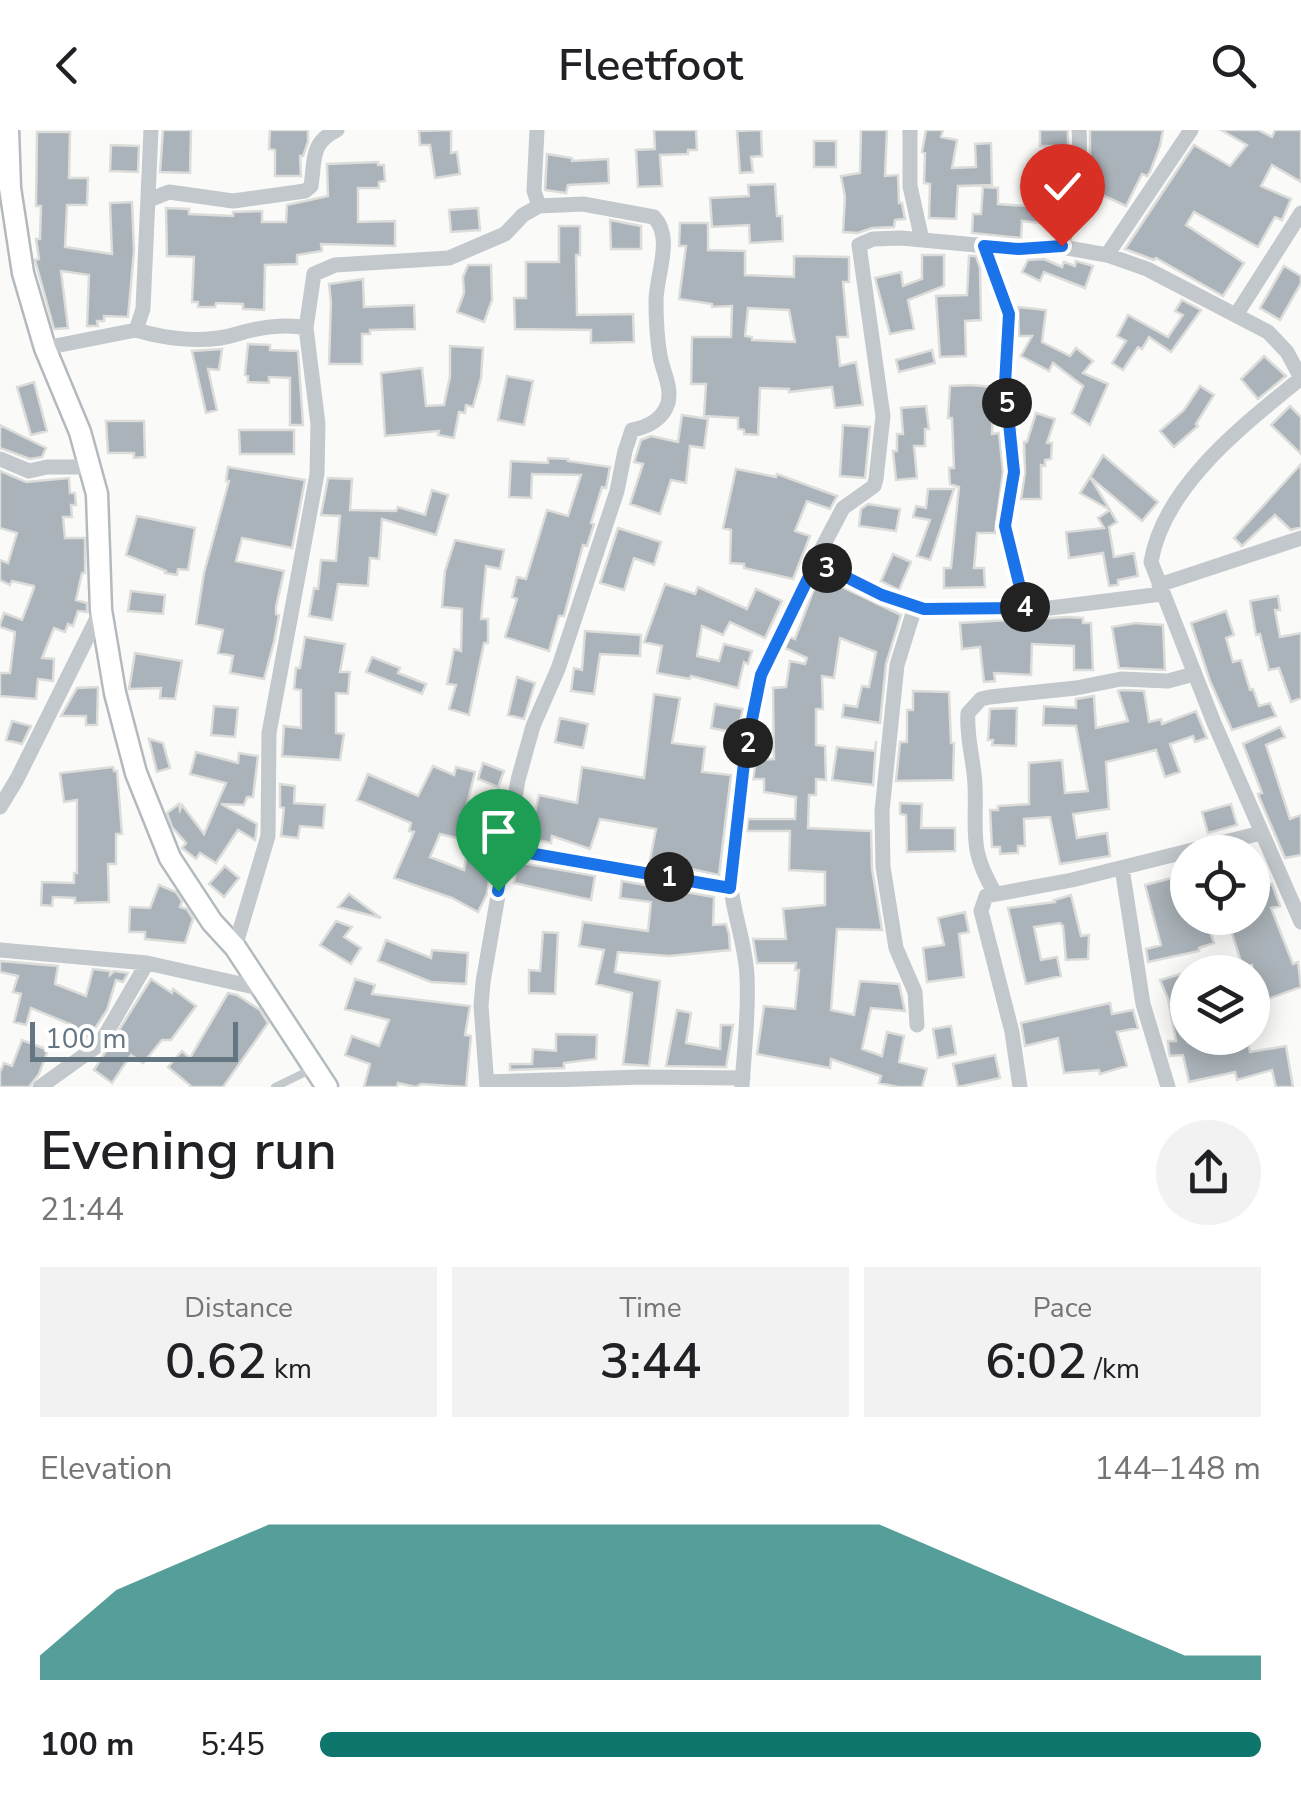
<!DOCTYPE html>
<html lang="en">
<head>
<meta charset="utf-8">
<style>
  :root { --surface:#fff; --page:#f2f2f2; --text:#202124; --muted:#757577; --accent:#0f766e }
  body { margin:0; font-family:"Nunito Sans",sans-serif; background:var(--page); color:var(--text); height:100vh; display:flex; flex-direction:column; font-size:38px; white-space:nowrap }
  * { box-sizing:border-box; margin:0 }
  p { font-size:32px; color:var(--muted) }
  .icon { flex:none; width:55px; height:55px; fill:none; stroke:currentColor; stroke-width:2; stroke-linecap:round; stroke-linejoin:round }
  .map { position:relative; height:957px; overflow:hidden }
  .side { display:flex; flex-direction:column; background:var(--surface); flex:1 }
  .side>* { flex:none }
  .tools { position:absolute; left:1170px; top:705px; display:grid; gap:20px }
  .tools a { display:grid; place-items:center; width:100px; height:100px; border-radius:50%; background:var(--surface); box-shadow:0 5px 25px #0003; font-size:50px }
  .scale { position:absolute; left:30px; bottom:25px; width:208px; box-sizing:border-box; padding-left:10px; border:5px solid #657683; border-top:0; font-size:28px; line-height:35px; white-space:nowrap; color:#657683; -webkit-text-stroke:8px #fff; paint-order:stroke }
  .pin { position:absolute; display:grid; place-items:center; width:85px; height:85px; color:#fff; margin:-102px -42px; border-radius:50% 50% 50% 0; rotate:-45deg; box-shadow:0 0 10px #0007 }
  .pin .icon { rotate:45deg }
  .km { position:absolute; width:50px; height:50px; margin:-25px; border-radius:50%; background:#222; color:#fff; font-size:28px; line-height:50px; text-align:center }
  .round { display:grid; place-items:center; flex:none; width:105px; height:105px; border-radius:52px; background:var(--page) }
  .overview { display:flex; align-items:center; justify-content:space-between; height:170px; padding:0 40px }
  h1 { font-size:55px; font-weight:600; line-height:75px }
  .figures { display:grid; grid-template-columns:repeat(3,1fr); gap:15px; height:170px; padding:10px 40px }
  .figures div { display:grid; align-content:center; border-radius:0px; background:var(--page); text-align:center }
  .figures b { font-size:50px; font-weight:600 }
  .figures small { font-size:28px; font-weight:400 }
  .figures p { font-size:28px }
  .chart { height:280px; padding:20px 40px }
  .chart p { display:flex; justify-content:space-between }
  .chart svg { width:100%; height:180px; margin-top:10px; fill:var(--accent); opacity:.7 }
  ul { padding:0 40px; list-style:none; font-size:32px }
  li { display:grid; grid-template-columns:160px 120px 1fr; align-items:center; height:75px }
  li i { height:25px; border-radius:12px; background:var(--accent) }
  header { display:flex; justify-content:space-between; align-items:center; height:130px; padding:0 40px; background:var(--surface); font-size:45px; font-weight:600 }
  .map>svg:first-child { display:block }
  .building { fill:#aab3b9; stroke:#dcdcda; stroke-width:2.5; fill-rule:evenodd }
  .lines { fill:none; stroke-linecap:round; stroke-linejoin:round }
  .secondary-casing { stroke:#b3babf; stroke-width:25 }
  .lane { stroke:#c3c8cc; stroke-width:8 }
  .street { stroke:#c3c8cc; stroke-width:15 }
  .secondary { stroke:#fff; stroke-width:20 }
  .route-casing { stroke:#fff; stroke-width:20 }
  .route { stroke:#1a73e8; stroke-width:12 }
</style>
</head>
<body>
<header><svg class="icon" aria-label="back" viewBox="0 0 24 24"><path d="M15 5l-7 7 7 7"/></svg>Fleetfoot<svg class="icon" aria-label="search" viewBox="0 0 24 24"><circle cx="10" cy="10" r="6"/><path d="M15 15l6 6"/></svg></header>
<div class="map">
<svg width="1301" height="957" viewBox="0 0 1301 957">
  <rect width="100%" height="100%" fill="#fafaf8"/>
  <path class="building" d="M163 0H191L190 43 160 42Z
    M270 0H308V12L303 26H300L301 46H275V20L269 19Z
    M451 0V23L457 22 460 44 435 48 430 15H420L419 1Z
    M654 0H696L697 20H688V24L660 25 662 56 638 57 636 20 655 19Z
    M761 0 762 26 751 27 753 42 740 43 737 1Z
    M861 0H887L885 46 898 45 899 73H902L905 89 895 90 894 97 872 98 858 103 843 102 845 67 841 46 860 43Z
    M926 0H943L941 7 957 10 952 38 976 37 975 14 991 13 992 55 958 56 956 89 929 88 930 54 924 53 925 23 922 22Z
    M1040 0H1068V27H1052V16H1040Z
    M1090 0H1163L1160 16 1150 42 1147 46 1142 44 1126 76 1096 62 1093 70 1085 67 1095 33H1090Z
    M1221 0H1258L1272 7 1275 0H1301V52L1272 35 1261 56 1291 69 1282 90 1275 87 1258 117 1194 82 1186 95 1244 133 1223 166 1156 128 1154 130 1125 119 1194 15 1230 36 1247 15Z
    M37 2H70L69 48H88L87 75H67L65 117 112 124 110 73 132 72 134 121 128 187 104 186V191H97L98 196H87L89 145 61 141 68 198 54 199 35 130 39 129 36 109H40L41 76H36Z
    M814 11H836V37H814Z
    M111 15 139 16 138 42 110 41Z
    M547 24 572 28V31L608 29 609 53 568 55 566 63 545 60Z
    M378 32V35H384L385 51 379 52V58H358V92L395 91V116L321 114 322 121 297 125V134L265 135 264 180 243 179V174L216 173 215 177H198V172H192L194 127 167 126 166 78 189 79V84L233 86V82L262 81V92H286L287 75 328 66 327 34Z
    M775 54 777 86H782L783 111 750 113 749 95 712 97 710 68 749 66 748 55Z
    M1027 56H1047L1046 76 1060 77 1056 95 1022 91 1021 108 972 103 973 84H981L983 57 998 58V74L1027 76Z
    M478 78 480 100 451 102 449 80Z
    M610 90 641 96V119H611Z
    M680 93H708V120L745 121V145L794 147V126L849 127V152H843L848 207H837L840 236 856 232 863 275 835 278 832 257 789 262V259L760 258 758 305 744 304V300L738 299V288L704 286 706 254H691L692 207H731L732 176 712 177V174L679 169 686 116H679ZM748 178 789 180 795 212 752 210V207L745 206Z
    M559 96H580V125H576L577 185 633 184 634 212 591 213V200L515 199 514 168H526V132H559Z
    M922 125H944V156L908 170 914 199 890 204 875 148 901 142 903 156 922 149Z
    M969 126H976L980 138 981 190 965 191 966 226 940 227 936 166 967 165Z
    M1044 129 1062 137 1064 132 1075 136 1076 131 1093 136 1085 158 1044 142 1040 151 1022 142 1028 130Z
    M468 135H491L492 170 484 192 457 182 464 163 463 147Z
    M1284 136 1301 146V153L1280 190 1260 178Z
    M363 149 364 177 414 175 415 199 370 200V204H362V234H329L331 172 329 154Z
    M1182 170 1201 180 1171 222 1149 207 1142 219 1138 217 1123 240 1112 233 1126 211 1117 206 1128 185 1168 207 1183 185 1175 181Z
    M1018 177 1046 180 1042 212 1070 226 1076 218 1093 231 1083 243 1108 254 1090 295 1072 283 1083 256 1053 233 1049 241 1021 226 1032 206H1019Z
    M248 214 270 215V220L298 221 303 295H290V248L269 247V253L248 252V246L245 245Z
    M450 216 483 218 481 248 473 277 466 275 465 283 459 282 454 308 438 305 439 301 385 306 381 243 422 238 426 276 444 275 450 246Z
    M222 219 219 240 208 239 217 280 206 283 192 221Z
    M932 220 935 233 899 242 896 230Z
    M1264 226 1286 246 1258 269 1241 249Z
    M507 246 533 251 524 295 498 290Z
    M34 252 47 301 31 305 17 257Z
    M970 255 994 257 992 304 999 303 1003 342 995 403H977L974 438H984L985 457 944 458V438H951L959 357 950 354 949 338H954L952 288H948L950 256Z
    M1200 256 1214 265 1196 294 1198 296 1174 317 1160 301 1184 280Z
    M926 276 929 299H925V316H914L917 348 896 350 893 321H897V304H903L901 278Z
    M1290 276 1301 287V324L1271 295Z
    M1036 283 1055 289 1047 313H1052L1051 329 1045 330V336L1041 335V369H1021L1025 343 1024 312H1027Z
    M682 285 708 289 704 318 690 316 686 353 671 350 660 384 630 374 643 334 634 332 641 310 651 306 678 312Z
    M106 291H144L145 327 134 328V323H108Z
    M0 295 46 318 42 327 30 329 0 318Z
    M843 295 870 297 865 348 840 346Z
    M239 300H294V324H240Z
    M1103 325 1158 372 1142 391 1090 347Z
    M548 328 568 329V331L610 337 606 358 602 357 591 393 594 394 587 416 583 415 564 486H559L549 521 505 507 517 469 512 467 517 447 526 449 547 380 568 386 581 345 532 344 531 368 509 367 511 331 548 333Z
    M1301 334V397L1291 400 1275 385 1242 416 1234 408Z
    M228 337 305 350 292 418 242 408 236 431 284 441 276 477V484L279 485 274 512 264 549 230 543 233 526 218 523 223 500 196 494 204 443 229 351H226Z
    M736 339 776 347 777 344 837 366 830 379 807 371 795 401 810 406 793 449 744 438V434L730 433 731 400 723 398Z
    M0 341 26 352 69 348 70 363H75L76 375H71L72 387H63L65 408H85V443H82L76 470 87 473V482L78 481 73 496 68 494 65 502 54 498 42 528 54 529 53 551 38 549 36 569 0 566V543H10L15 502 0 497V494L4 483 22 490 34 458V456L12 451 10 455 0 450V430L8 433 17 403 0 398Z
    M1090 347 1110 380 1080 363Z
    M328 348 352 349 350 380 396 381 398 377 425 385 432 360 448 365 436 405 382 389 379 429 370 428 368 456 338 454 332 490 309 486 314 458 318 459 321 430 336 431 340 386 321 385Z
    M928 359H954L930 430 917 426 930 390 913 387 916 376 926 378Z
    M868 374 900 379 896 401 859 396 861 379Z
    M1110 380 1117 392 1109 397 1114 427 1134 423 1138 446 1118 450V455L1109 456 1103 423 1069 428 1066 402 1104 398 1098 388Z
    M137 386 195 398 188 440 178 439 177 445 165 443 166 441 126 425Z
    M618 398 661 412 654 435 634 428 624 460 600 453Z
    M455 410 504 420 500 439 486 436 481 489H488V513H484L469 585 449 579 456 555 447 554 454 519 461 521 462 479 442 477 445 441Z
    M893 424 911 432 899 460 881 451Z
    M817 451 832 457 834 453 901 485 886 534 880 593 842 587 844 575 857 577 862 556 869 557 876 522 840 508 834 548 822 546 823 579H816V615L825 616 826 650 816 649V665H809L808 698 871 701 872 739 882 800 837 799 831 880 854 885 860 851 899 854 905 881 871 878 862 919 882 926 887 902 904 906 899 932 927 939 922 957H898L879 953 881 946 831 929 830 938 757 924 764 876 795 879 799 840H795L796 833H757L753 809H786L783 779 825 775V742L789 740 790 701H747L748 689H795L796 667 764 662V649H753L756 630 774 629 773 558 786 557 790 531 805 534 807 528 785 518 790 507 795 509Z
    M665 454 695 464 698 457 747 479 756 459 782 471 765 508 730 492 723 505 702 496 697 526 719 531 724 514 752 521 748 534 744 532 738 558 691 546 690 549 657 543 662 516 644 512Z
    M131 461 165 465 163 484 128 481Z
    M1278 466 1280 480H1275L1280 507 1301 503V568L1291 572 1279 538 1269 540 1260 504 1256 505 1250 471Z
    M1226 481 1234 505 1226 508 1233 532 1241 530 1250 560 1253 559 1259 576 1270 573 1276 586 1232 600 1210 551 1191 493Z
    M1067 487 1083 488V493H1091L1093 540H1074V516L1032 514 1031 545 994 543 995 551 984 552 980 517 962 519 960 493 1010 490V494H1037V489Z
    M1135 493 1163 495 1165 540 1119 538 1112 497Z
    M585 501 641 505 640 526 600 524 594 564 571 561 574 538 582 540Z
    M305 507 345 514 340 542H350L348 564 336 563V603L344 604 340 630 282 626 284 596 301 598V560L294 559 296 538H300Z
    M135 523 182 531 175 569 160 568 161 558 129 559Z
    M372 527 400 538 398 543 426 554 422 564 366 542Z
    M517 547 535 553 524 589 508 585Z
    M98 557 97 595H86V586H61L77 558Z
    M1122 560 1144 561 1149 592 1161 589 1162 594 1196 581 1207 608 1195 612 1193 606 1170 614 1180 642 1165 647 1156 620 1106 632 1109 679 1073 684 1077 708 1107 703 1110 726 1060 734 1050 687 1024 689 1025 716H1018V723L1000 724V717H992L990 680H998V676L1029 674V633L1062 630 1065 663 1088 661 1076 596 1043 595 1044 576 1076 578V569L1094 566 1096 598 1128 591 1118 561Z
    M913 561 949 562 951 613H954L953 650 896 651 900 612H907V580H913Z
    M654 564 680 568 672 613 705 617 702 642 731 645 719 745 650 730 656 699 600 689 590 719 552 706 551 713 529 708 539 665 577 673 582 637 644 648Z
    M715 574 743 579 738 600 732 599V602L711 598Z
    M214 576 238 578 235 607 211 605Z
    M1017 578 1016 616 992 615 993 610H988L990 579Z
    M560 588 588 594 583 618 555 612Z
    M12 591 31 596 22 614 6 610Z
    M1280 597 1285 607 1266 615 1290 689 1301 685V725L1285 728 1259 667 1258 664 1262 663 1243 614Z
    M149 609 163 613 170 638 157 642Z
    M876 611 873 655 832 650 837 617 875 621Z
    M196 622 238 633 239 623 258 626 253 667H247L244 675 221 674 257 694 255 710 238 700 216 733 200 723 196 729 182 718 186 713 172 697 167 683 179 674 180 680 182 675 204 704 226 653 190 644Z
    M483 633 504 641 498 657 478 649Z
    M433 636 454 645 456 637 475 642 464 686 498 691 487 764 478 782 452 768 394 748 414 702 409 701 411 693 357 670 368 644 418 666ZM440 704 469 711 464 740 430 727Z
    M113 637 114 641H117L122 704H116V734H108L109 772 75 773V768L53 767 52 776 41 775 42 752 74 753V743H77V670L64 672 60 643Z
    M280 654 295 656 294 673 325 675 323 698 300 696 298 708 281 706 284 678 280 677Z
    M900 673 922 674 921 698H955V721L907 722 906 685 900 684Z
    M1231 674 1237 695 1208 703 1202 682Z
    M517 732 595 746 591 770 514 753Z
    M225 736 239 748 224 767 209 754Z
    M1183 745 1188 762V788H1205L1214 813 1199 818V821L1148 832 1146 819 1161 815 1145 755Z
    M622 751 714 767 713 795 726 794 729 804 730 820 669 826 618 822 615 842 660 851 649 936 623 934 632 863 596 854 604 820 579 816 583 792 648 801 651 772 620 768Z
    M1272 754 1280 776 1271 778 1293 834 1298 832 1301 857 1257 873 1252 860V835L1243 838 1227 788H1252V760Z
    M159 755 176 762 182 771 180 777 187 779 193 789 185 813 145 809V802H129L130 777 150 778Z
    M349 764 381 788 338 777Z
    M1071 765 1081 806 1089 805 1088 829 1066 830 1063 796 1060 793 1034 797 1041 830 1057 827 1061 846 1026 854 1008 778 1055 772 1054 770Z
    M965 782 969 802 959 804 964 847 927 852 923 818 944 815 938 788Z
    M336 791 352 797 344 807 361 818 351 834 320 815Z
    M543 802 558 803 555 864 529 863V840L540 841Z
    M386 810 431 828 432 820 468 823 466 854 431 852 378 831Z
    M0 831 58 836 55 854 86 866 93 839 110 841V845L114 841 128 843 123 852 116 850 107 880 88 909 69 902 72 895 31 878 26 895 14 892 21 864 13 862 18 846 0 842Z
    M1188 842V912L1206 908H1247L1250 922 1286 916 1293 957H1276L1272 940 1237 950 1235 942 1189 952 1183 925 1170 926 1169 922 1168 911H1176L1168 869 1160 850Z
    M151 849 172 863 173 859 196 876 171 910H162L143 933 131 925 112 953 94 940Z
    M355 849 375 855 372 864 470 876 465 905 471 906 466 957 421 954 416 957 398 953 397 957H364L370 934 345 925 352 906 379 916 389 890 345 879Z
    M228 863 237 865 260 880 268 893 223 957H192L168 937 182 921 190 928Z
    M1110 873 1112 884 1133 880 1138 898 1117 902 1127 936 1100 944 1099 940 1064 943 1058 908 1025 916 1021 893Z
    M677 880 691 883 686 913 720 919 721 895H733L726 937 666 936Z
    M951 896 956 924 938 928 933 899Z
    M556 904 597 905 596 929 564 933V938L510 940V934H532L533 919 556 921Z
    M22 910 48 920 39 944 29 957H0V942L4 933 12 936Z
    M995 925 1000 948 958 957 953 934Z"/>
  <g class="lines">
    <g class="secondary-casing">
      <path id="secondary" d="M8 0 10 58 23 143 45 218 80 302 97 364 101 480 115 563 136 643 170 728 212 792 235 817 327 957"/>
    </g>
    <path class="lane" d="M275 957 314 938"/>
    <path class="street" d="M910 0V56L922 110
      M149 70 169 62 233 71 305 61 311 56C315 30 310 13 337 0
      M984 116 1009 184 1005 254 1014 342 1005 396 1025 478
      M1062 117C1072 76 1082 42 1079 0
      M1107 125 1191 0
      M1236 185 1301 83
      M136 200C166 209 206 214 237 204 256 198 285 193 306 198
      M45 218 136 200 143 179 151 0
      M1301 248C1244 295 1164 355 1151 432L1214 593 1301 792
      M0 329 29 341 47 337H91
      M816 432 902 474 924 479 1050 478 1162 464
      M1159 455 1301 408
      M915 477 897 535 882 681 883 737 896 818 915 862 917 895
      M0 677 17 649 101 480
      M506 719 730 758
      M1122 738 1143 874 1168 957
      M995 763C968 718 977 703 975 655 974 630 966 608 968 583L981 569 990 567 1076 558 1121 549 1168 551 1194 544
      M235 817 268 706 269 603 317 344 318 294 306 198 314 144 335 135 449 128 505 104 523 85 539 76
      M0 820 147 833 259 858
      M487 952 642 947 743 948
      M40 957 100 914 147 833
      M487 957 481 876 483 852 518 650 533 596 558 539 617 361 625 321 632 300C648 297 663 289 668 273 672 257 663 242 660 226 657 208 656 189 656 171 656 145 674 108 654 87L583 74 539 76 534 61 537 0
      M742 957C744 921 749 883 747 847 746 812 731 780 730 746L745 624 761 545 790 479 843 378 874 356 876 349 883 286 859 115 873 109 901 108 1019 119 1062 117 1107 125 1147 139 1268 202 1287 222 1301 248
      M1020 957 1012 902 981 781 986 766 1072 750 1261 703"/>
    <use href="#secondary" class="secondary"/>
  </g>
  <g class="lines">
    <g class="route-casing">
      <path id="route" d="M498 761 506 719 730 758 745 624 761 545 816 432 882 465 924 479 1025 478 1005 396 1014 342 1005 254 1009 184 984 116 1019 119 1062 116"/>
    </g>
    <use href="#route" class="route"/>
  </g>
</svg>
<div class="tools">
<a><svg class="icon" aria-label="locate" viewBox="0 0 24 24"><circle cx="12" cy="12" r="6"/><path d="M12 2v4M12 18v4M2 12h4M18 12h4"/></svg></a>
<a><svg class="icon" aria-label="layers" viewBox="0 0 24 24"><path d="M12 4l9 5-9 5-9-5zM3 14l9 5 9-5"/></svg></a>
</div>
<div class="scale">100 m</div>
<div class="pin" style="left:498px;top:761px;background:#1e9e55"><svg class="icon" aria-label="arrive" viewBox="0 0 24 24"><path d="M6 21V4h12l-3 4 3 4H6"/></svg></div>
<div class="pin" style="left:1062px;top:116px;background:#d93025"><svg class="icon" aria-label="check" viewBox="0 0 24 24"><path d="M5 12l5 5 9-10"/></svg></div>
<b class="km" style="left:669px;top:747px">1</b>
<b class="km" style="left:748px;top:613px">2</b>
<b class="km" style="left:827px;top:438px">3</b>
<b class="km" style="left:1025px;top:477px">4</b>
<b class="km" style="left:1007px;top:273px">5</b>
</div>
<section class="side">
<div class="overview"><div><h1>Evening run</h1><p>21:44</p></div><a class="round"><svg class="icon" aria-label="share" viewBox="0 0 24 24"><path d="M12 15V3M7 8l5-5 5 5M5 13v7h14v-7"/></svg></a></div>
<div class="figures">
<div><p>Distance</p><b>0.62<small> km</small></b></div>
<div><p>Time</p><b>3:44</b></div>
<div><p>Pace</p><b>6:02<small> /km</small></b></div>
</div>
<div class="chart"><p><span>Elevation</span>144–148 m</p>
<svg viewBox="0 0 160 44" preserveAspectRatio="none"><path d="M0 44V38L10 22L20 14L30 6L40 6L50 6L60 6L70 6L80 6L90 6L100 6L110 6L120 14L130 22L140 30L150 38L160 38V44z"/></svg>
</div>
<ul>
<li><b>100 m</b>5:45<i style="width:100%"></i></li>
</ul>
</section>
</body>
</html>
